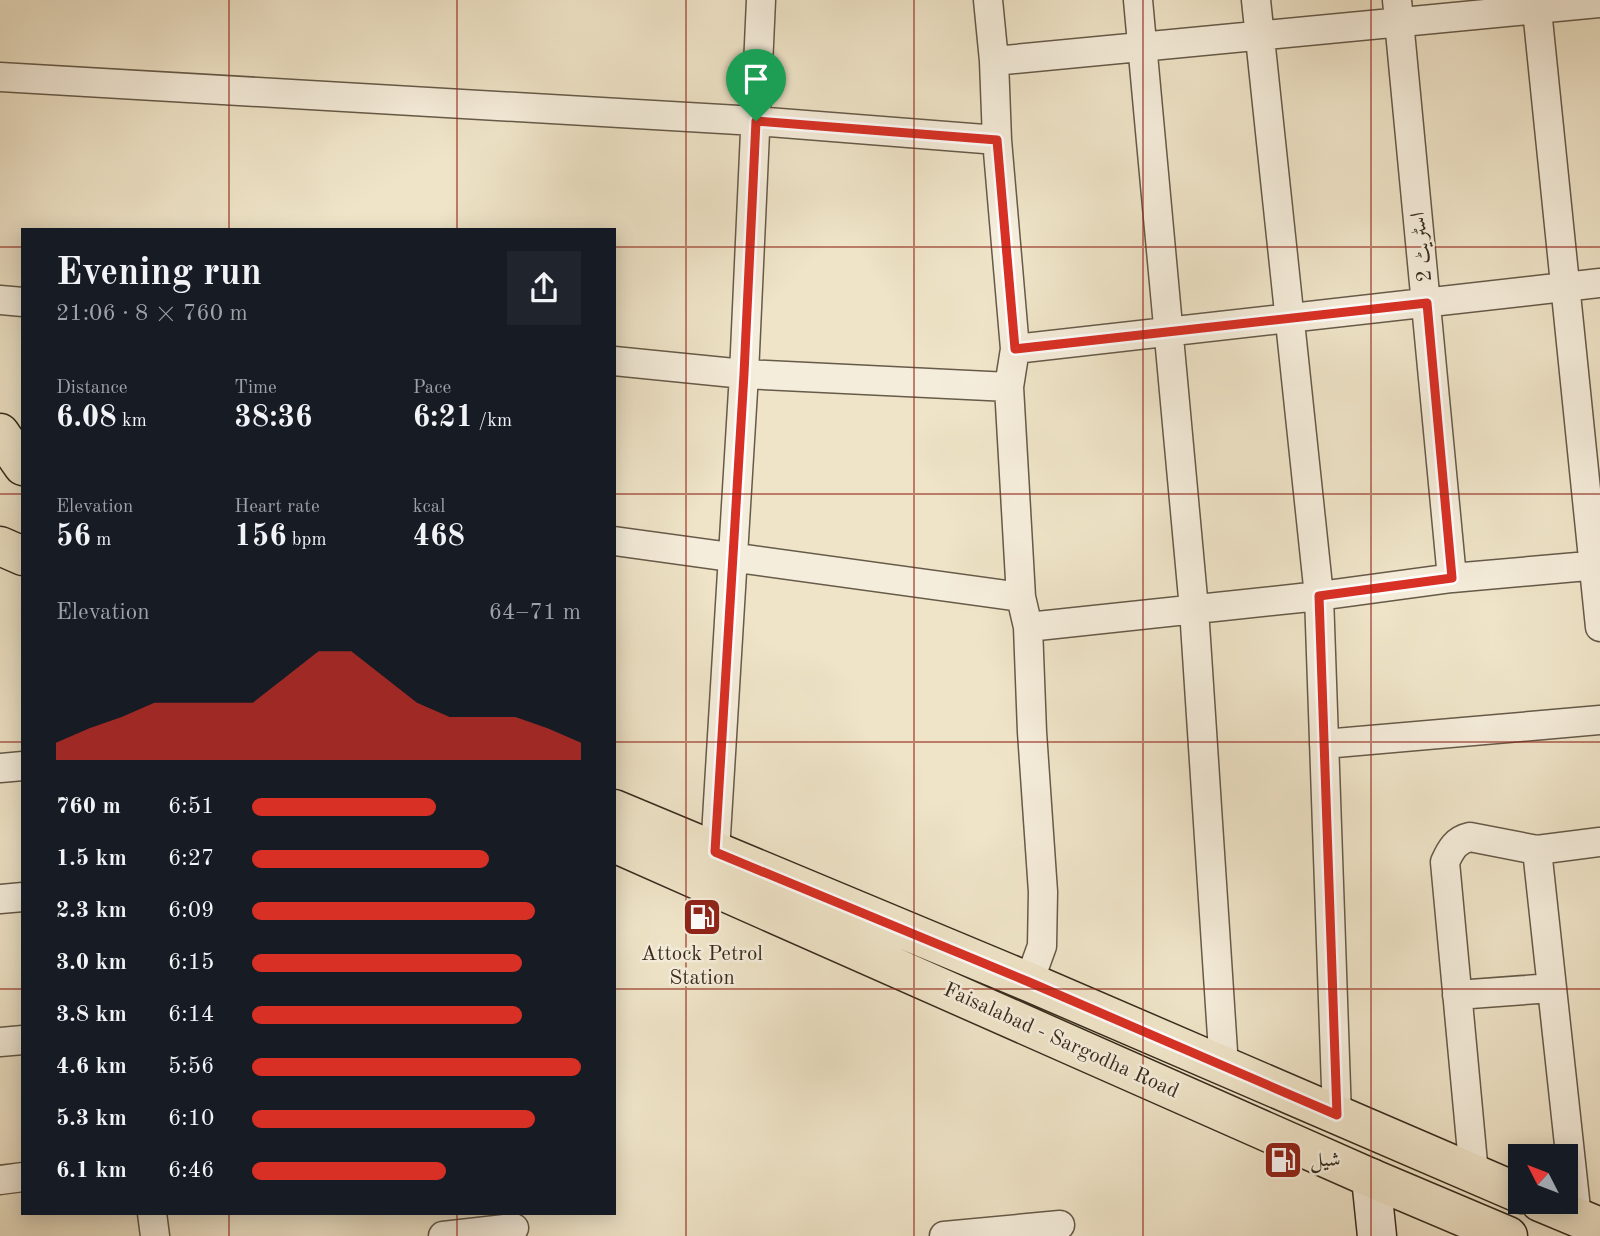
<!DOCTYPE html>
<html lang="en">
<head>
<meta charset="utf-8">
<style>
  :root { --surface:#171b24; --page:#20242c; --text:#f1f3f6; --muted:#9ea1a6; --accent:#d93025 }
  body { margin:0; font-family:"Old Standard TT",Amiri,serif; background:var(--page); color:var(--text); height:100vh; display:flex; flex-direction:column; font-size:26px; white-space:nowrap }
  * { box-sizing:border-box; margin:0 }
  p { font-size:23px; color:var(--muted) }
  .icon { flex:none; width:38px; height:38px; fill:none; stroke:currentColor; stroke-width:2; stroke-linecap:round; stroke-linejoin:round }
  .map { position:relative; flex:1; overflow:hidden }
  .drawer { position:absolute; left:21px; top:228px; width:595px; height:987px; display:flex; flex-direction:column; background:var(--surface); border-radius:0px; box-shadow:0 4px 18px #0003 }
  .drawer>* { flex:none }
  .needle { width:46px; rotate:312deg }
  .tools { position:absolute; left:1508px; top:1144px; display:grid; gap:14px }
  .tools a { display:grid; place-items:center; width:70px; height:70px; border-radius:0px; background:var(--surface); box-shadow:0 4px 18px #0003; font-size:35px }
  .pin { position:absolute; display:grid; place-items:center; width:60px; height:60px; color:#fff; margin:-72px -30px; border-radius:50% 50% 50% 0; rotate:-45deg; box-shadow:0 0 7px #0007 }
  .pin .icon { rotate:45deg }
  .round { display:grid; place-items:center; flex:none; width:74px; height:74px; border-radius:0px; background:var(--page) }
  .headline { display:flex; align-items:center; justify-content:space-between; height:119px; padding:0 35px }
  h1 { font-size:38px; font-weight:700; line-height:52px }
  .stats { display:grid; grid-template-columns:repeat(3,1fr); gap:10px; height:119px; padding:7px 35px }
  .stats div { display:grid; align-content:center }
  .stats b { font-size:30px; font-weight:700 }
  .stats small { font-size:19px; font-weight:400 }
  .stats p { font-size:19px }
  .chart { height:196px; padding:14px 35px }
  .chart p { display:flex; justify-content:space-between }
  .chart svg { width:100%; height:126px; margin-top:7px; fill:var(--accent); opacity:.7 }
  ul { padding:0 35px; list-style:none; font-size:23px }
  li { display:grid; grid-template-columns:112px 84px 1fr; align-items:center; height:52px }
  li i { height:18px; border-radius:9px; background:var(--accent) }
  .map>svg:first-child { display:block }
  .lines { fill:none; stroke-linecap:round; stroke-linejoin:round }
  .street-casing { stroke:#665a48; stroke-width:31 }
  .secondary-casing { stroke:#382c1d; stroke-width:41 }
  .primary-casing { stroke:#382c1d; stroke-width:41 }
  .highway-casing { stroke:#382c1d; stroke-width:41 }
  .street { stroke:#f5eddb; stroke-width:28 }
  .secondary { stroke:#f5eddb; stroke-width:38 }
  .primary { stroke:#efe4c8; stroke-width:38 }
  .highway { stroke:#efe4c8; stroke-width:38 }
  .route-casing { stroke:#fff; stroke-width:14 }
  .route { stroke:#d93025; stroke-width:9 }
  .grid { fill:none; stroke:#8f2418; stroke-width:2; stroke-opacity:0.55 }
  .labels { text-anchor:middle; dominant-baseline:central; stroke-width:5; stroke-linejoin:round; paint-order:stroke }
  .street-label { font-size:21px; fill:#382c1d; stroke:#f5eddb }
  .poi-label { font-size:21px; fill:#382c1d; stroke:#f5eddb }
</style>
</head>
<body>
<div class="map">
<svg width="1600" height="1236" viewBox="0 0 1600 1236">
  <rect width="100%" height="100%" fill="#efe4c8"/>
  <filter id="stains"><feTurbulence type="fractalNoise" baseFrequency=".00286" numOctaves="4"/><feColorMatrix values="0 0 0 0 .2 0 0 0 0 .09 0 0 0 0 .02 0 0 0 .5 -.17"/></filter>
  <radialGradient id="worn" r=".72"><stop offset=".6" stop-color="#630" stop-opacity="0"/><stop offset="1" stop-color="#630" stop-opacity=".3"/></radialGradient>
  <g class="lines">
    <g class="street-casing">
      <path id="street" d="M988 0 994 61 997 140 1015 349 1009 387 1021 597 1028 627 1032 732 1043 892 1042 946 1029 982
        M1138 0 1194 609 1224 1067
        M1256 0 1319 596 1337 1116
        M1397 0 1452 578
        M1536 0 1600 627
        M994 61 1600 3
        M0 77 756 121 997 140
        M0 300 23 302
        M1015 349 1600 283
        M614 361 744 374 1009 387
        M614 541 1021 597
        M1028 627 1319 596 1452 578 1600 565
        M1324 744 1600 720
        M0 768 23 766
        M1537 850 1577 1218
        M715 852 744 374 761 0
        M0 899 23 897
        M1457 995 1552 988
        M0 1042 23 1040
        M1474 1174 1445 862C1451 849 1456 840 1470 837L1537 850 1600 842
        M0 1180 23 1177
        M152 1213 155 1236
        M443 1236 514 1228
        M944 1236 1060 1225"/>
    </g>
    <g class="secondary-casing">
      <path id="secondary" d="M1371 1178 1377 1236"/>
    </g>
    <g class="primary-casing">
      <path id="primary" d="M0 546 23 556
        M614 809 1029 982 1521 1194
        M614 843 1371 1178 1508 1236
        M1540 1202 1600 1227"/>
    </g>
    <g class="highway-casing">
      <path id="highway" d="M0 433 23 466"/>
    </g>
    <use href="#street" class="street"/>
    <use href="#secondary" class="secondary"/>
    <use href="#primary" class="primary"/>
    <use href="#highway" class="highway"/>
  </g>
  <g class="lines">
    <g class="route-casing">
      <path id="route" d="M756 121 997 140 1015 349 1427 303 1452 578 1319 596 1337 1115 1029 982 715 852 744 374Z"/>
    </g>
    <use href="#route" class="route"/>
  </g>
  <path class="grid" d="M229 0V229M457 0V229M686 0V1236M914 0V1236M1143 0V1236M1371 0V1236M0 247H23M614 247H1600M0 494H23M614 494H1600M0 742H23M614 742H1600M0 989H23M614 989H1600M229 1213V1236M457 1213V1236"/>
  <defs>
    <g id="fuel-square" transform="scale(2.0125)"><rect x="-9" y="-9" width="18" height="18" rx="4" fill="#8f2418" stroke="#f5eddb"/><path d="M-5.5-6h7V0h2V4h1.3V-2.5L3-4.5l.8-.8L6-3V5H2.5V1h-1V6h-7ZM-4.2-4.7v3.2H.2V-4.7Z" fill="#fff"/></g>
  </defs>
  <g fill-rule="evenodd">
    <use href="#fuel-square" x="702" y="917"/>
    <use href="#fuel-square" x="1283" y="1160"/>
  </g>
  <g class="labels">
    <g class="street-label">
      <text transform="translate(1422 247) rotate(-96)">اسٹریٹ 2</text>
      <text transform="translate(1061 1041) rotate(24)">Faisalabad - Sargodha Road</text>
    </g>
    <g class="poi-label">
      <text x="702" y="954">Attock Petrol<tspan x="702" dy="24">Station</tspan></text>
      <text x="1310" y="1160" text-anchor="start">شیل</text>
    </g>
  </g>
  <rect width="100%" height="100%" filter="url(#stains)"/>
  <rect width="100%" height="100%" fill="url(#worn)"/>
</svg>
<div class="tools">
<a><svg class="needle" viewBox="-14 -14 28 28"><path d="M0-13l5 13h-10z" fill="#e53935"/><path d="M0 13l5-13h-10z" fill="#9ea1a6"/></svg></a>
</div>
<div class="pin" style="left:756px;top:121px;background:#1e9e55"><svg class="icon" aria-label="arrive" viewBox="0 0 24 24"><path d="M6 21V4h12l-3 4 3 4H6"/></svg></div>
<section class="drawer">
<div class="headline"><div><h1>Evening run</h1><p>21:06 · 8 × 760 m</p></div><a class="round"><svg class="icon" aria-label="share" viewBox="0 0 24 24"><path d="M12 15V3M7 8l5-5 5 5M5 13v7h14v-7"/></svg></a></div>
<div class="stats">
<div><p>Distance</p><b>6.08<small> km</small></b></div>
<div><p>Time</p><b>38:36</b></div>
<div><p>Pace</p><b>6:21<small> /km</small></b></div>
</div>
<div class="stats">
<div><p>Elevation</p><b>56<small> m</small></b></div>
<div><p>Heart rate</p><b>156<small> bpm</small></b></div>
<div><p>kcal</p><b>468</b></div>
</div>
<div class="chart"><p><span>Elevation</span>64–71 m</p>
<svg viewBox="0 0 160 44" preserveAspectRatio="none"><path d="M0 44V38L10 33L20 29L30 24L40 24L50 24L60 24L70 15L80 6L90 6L100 15L110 24L120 29L130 29L140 29L150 33L160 38V44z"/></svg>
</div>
<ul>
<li><b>760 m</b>6:51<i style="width:56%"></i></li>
<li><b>1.5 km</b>6:27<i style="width:72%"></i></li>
<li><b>2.3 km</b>6:09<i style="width:86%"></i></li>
<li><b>3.0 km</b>6:15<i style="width:82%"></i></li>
<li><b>3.8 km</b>6:14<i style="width:82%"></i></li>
<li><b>4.6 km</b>5:56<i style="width:100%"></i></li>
<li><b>5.3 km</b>6:10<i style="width:86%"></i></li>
<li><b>6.1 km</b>6:46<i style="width:59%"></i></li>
</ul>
</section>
</div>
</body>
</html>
